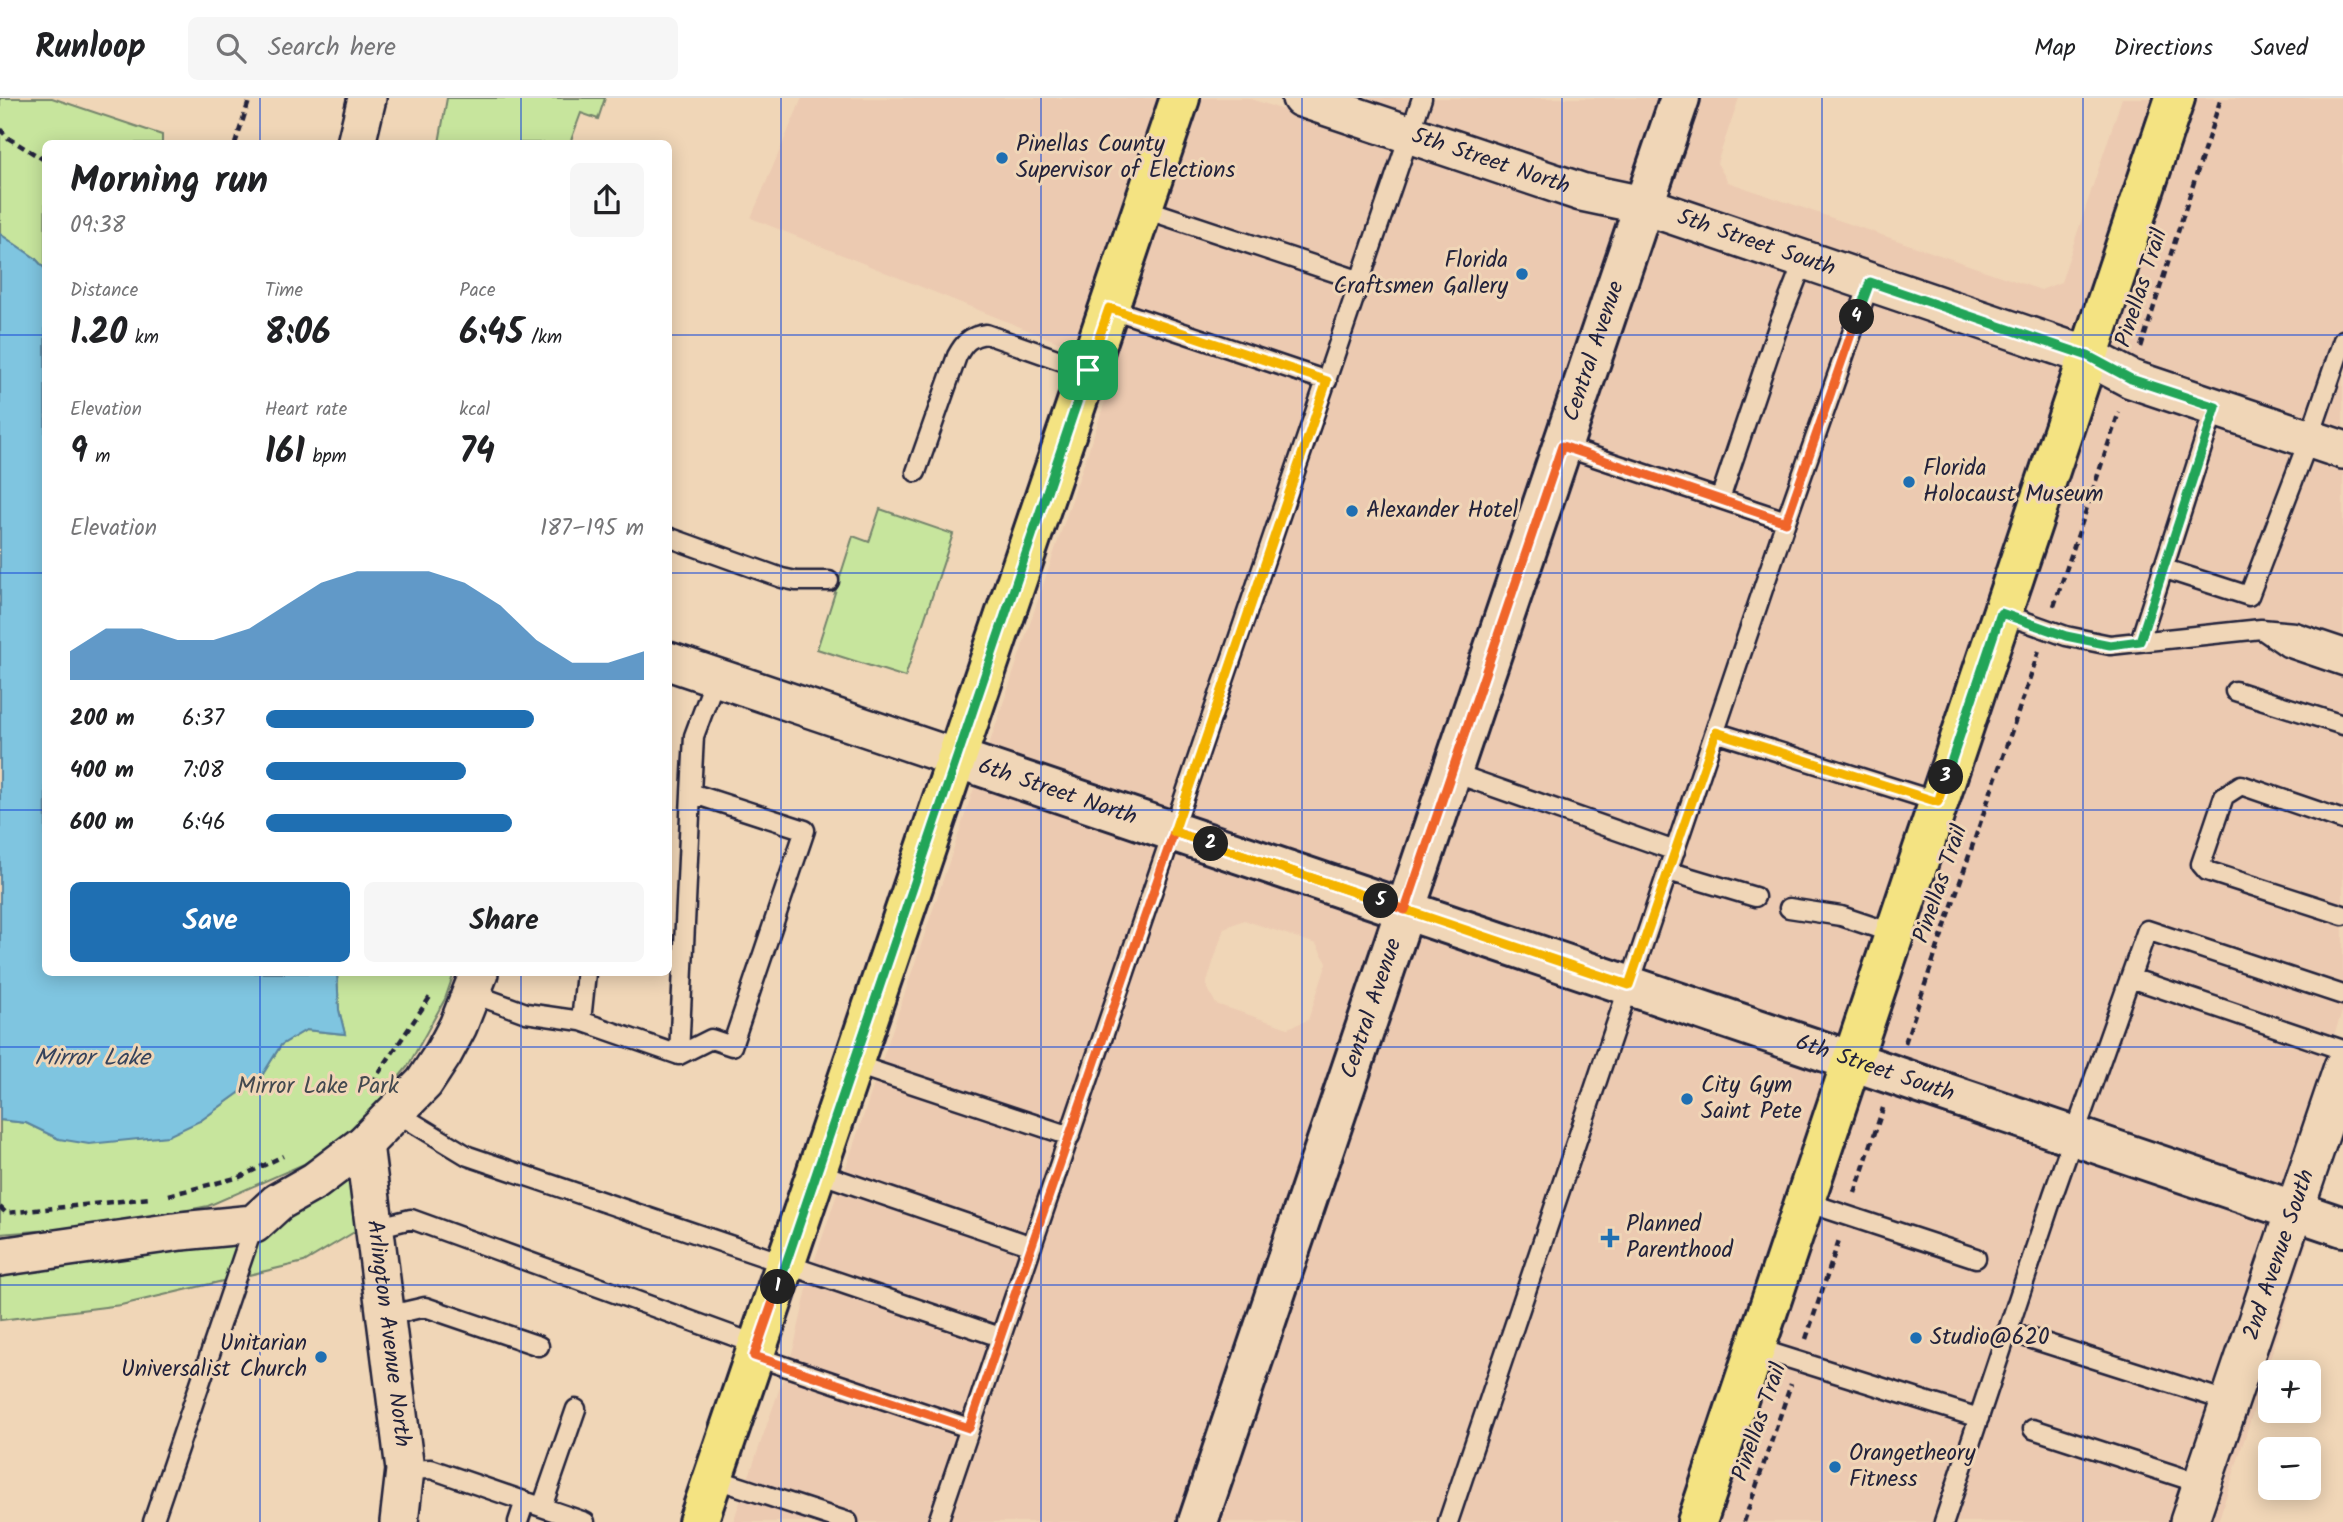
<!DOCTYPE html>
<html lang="en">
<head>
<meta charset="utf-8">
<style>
  :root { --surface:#fff; --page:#f6f6f6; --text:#202124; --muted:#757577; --line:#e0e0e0; --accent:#1f6fb2 }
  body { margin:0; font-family:Kalam,sans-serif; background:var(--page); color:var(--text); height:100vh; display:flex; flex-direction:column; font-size:26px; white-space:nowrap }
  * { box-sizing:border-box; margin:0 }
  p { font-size:23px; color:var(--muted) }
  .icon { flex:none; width:38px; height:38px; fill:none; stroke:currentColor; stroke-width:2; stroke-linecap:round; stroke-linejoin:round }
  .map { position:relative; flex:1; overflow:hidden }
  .drawer { position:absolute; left:42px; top:42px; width:630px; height:836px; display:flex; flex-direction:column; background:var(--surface); border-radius:10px; box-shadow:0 4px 18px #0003 }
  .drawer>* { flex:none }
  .fabs { position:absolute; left:2258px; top:1262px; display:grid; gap:14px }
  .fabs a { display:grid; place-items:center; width:63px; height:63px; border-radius:10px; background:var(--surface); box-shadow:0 4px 18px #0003; font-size:35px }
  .pin { position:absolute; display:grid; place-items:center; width:60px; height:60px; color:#fff; margin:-30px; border-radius:14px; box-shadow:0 4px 10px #0006 }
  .km { position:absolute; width:35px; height:35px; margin:-18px; border-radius:50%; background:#222; color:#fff; font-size:19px; line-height:35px; text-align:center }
  .round { display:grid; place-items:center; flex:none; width:74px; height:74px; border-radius:10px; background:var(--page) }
  .summary { display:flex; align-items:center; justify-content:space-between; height:119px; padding:0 28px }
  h1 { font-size:38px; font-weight:600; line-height:52px }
  .stats { display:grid; grid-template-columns:repeat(3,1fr); gap:10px; height:119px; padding:7px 28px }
  .stats div { display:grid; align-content:center }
  .stats b { font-size:35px; font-weight:600 }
  .stats small { font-size:19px; font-weight:400 }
  .stats p { font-size:19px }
  .chart { height:196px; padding:14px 28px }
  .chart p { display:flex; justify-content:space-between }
  .chart svg { width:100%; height:126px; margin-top:7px; fill:var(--accent); opacity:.7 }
  .action { display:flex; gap:14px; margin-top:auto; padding:14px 28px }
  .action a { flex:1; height:80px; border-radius:10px; background:var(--accent); color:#fff; font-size:28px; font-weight:600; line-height:80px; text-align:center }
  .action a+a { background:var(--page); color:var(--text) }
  ul { padding:0 28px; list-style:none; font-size:23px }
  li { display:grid; grid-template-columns:112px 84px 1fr; align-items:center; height:52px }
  li i { height:18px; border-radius:9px; background:var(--accent) }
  header { display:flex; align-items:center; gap:42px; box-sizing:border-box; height:98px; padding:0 35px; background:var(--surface); border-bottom:2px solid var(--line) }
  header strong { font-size:33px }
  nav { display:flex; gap:38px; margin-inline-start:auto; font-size:24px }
  .search { width:490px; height:63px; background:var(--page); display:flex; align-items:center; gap:18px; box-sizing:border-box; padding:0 24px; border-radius:10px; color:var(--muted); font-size:26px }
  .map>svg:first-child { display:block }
  .built { fill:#eccab1; fill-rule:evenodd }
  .green { fill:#c7e59d; stroke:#74846c; stroke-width:2 }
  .water { fill:#7fc5e0; stroke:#5a849e; stroke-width:2 }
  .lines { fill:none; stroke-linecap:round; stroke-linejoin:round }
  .service-casing { stroke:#22223b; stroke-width:23 }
  .minor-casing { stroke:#22223b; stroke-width:42 }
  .tertiary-casing { stroke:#22223b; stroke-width:44 }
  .primary-casing { stroke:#22223b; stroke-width:44 }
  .path { stroke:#22223b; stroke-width:4.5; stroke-dasharray:7 5; stroke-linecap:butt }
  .service { stroke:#f0d6b7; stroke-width:18 }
  .minor { stroke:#f0d6b7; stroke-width:37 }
  .tertiary { stroke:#f0d6b7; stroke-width:38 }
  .primary { stroke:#f4e382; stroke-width:38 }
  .split-1-casing { stroke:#fff; stroke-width:14 }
  .split-2-casing { stroke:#fff; stroke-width:14 }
  .split-3-casing { stroke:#fff; stroke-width:14 }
  .split-4-casing { stroke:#fff; stroke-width:14 }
  .split-5-casing { stroke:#fff; stroke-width:14 }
  .split-6-casing { stroke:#fff; stroke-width:14 }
  .split-1 { stroke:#22a559; stroke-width:9 }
  .split-2 { stroke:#f0652b; stroke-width:9 }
  .split-3 { stroke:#f5b400; stroke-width:9 }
  .split-4 { stroke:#22a559; stroke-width:9 }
  .split-5 { stroke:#f0652b; stroke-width:9 }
  .split-6 { stroke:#f5b400; stroke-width:9 }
  .grid { fill:none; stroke:#1d4ed8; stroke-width:2; stroke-opacity:0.55 }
  .poi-dot { fill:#1f6fb2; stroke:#f0d6b7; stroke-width:2.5 }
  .labels { text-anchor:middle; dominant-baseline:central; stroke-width:6; stroke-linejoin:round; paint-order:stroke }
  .poi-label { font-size:23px; fill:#22223b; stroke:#f0d6b7; text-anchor:start }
  .street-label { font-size:23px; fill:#22223b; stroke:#f0d6b7 }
  .park-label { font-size:23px; fill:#43494f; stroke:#f0d6b7 }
  .water-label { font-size:24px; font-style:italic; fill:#35435c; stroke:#f0d6b7 }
</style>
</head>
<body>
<header>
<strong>Runloop</strong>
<div class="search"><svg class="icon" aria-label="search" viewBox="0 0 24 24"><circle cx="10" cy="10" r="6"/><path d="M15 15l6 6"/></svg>Search here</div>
<nav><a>Map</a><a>Directions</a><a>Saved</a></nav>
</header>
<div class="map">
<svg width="2343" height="1424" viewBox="0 0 2343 1424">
  <rect width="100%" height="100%" fill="#f0d6b7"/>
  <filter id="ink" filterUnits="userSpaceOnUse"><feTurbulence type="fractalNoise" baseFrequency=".0143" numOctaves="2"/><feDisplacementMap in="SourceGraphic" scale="14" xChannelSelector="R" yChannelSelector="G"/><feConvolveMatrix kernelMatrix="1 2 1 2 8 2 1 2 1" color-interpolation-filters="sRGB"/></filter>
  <g filter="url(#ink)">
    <path class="built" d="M802 0H1160L1075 251 751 120Z
      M1199 0H1248L1576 110 1619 119 1393 790 987 653 1117 268 1110 265Z
      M1354 0H1660L1630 87 1586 78Z
      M1699 0H1739L1717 65 1728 84 2041 192 2061 184 2122 0H2155L2076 236 1666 97Z
      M2195 0H2343V335L2138 265 2111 251Z
      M1656 129 2065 268 1841 941 1428 802Z
      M2100 283 2126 296 2343 370V911L2282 1091 1876 953Z
      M976 684 1382 821 1178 1424H733L794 1249 811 1173ZM1244 822 1316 846 1327 865 1308 922 1288 930 1216 906 1206 887 1224 830Z
      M1417 834 1830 973 1677 1424H1218Z
      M1865 985 2272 1122 2170 1424H1717Z
      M2307 1134 2310 1135 2218 1424H2209Z"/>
    <path class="green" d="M0 0H52L162 37V45L46 46 45 171 35 160 0 136Z
      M447 0H605L598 21 581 15 570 45H439Z
      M880 411 953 436 905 579 817 551 853 438 869 444Z
      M337 875H454L445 901 408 968 363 1024 304 1066 208 1108 111 1127 0 1136V1022L26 1025 59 1041 200 1023 261 979 281 947 306 932 345 936 339 912Z
      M350 1080 356 1133 304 1164 121 1207 0 1222V1177L185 1150 257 1144 267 1139 291 1118Z"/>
    <path class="water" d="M0 136 35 160 45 171 46 875H337L339 912 345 936 306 932 281 947 261 979 200 1023 168 1038 89 1046 59 1041 26 1025 0 1022Z"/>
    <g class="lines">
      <g class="service-casing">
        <path id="service" d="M1142 110 1361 183
          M1109 210 1327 283
          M1562 348 1786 423
          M916 374 957 258C964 245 970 238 986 236L1088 272
          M1720 401 1780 223 1804 162
          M668 439 782 480 796 483H829
          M2162 470 2249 498 2309 341 2343 242
          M2001 515 2066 538 2110 547 2261 531 2295 534 2343 550
          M2264 533 2287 549 2343 568
          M2140 543 2215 309
          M2235 593 2343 627
          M1715 634 1938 704
          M1451 674 1675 753
          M2343 722 2241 687 2224 698 2201 766 2207 773 2343 817
          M1668 773 1755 799
          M1789 810 1841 818 1895 836
          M586 875 581 923 679 957 711 941 732 948 805 732 691 695 694 638 716 579
          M2131 880 2343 952
          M471 895 526 915 581 923
          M679 957 691 695
          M853 966 1070 1038
          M397 1015 468 1058 1000 1239
          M816 1074 1032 1148
          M1806 1104 1976 1160
          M375 1130 411 1121 758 1247
          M386 1218 425 1209 539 1248
          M2007 1233 2230 1304
          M1756 1250 1979 1320
          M754 1258 969 1330
          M2033 1331 2202 1386
          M405 1372 431 1371 585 1424
          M713 1380 848 1424
          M542 1409 576 1311
          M153 1424 254 1126
          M518 1424 525 1403
          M938 1424 1422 0
          M1448 1424 1786 423 1870 184
          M1944 1424 2053 1097 2147 832 2343 897"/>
      </g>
      <g class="minor-casing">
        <g id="minor">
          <path id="s1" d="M1301 0 1581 94 1643 107 2088 258 2131 281 2343 352"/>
          <path d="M356 46 367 0"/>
          <path d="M668 563 956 660"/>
          <path id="s2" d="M364 1046 405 1372 399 1424"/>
          <path d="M0 1159 181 1133 254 1126 278 1104 315 1083 364 1046 424 985 443 956 458 928 479 875"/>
          <path id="s3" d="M2189 1424 2343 969"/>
        </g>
      </g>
      <g class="tertiary-casing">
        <g id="tertiary">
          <path id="s4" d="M956 660 2343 1129"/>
          <path id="s5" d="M1198 1424 1680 0"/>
        </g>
      </g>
      <g class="primary-casing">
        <path id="primary" d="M698 1424 1180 0
          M1697 1424 2175 0"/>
      </g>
      <path class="path" d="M0 31 8 40 46 63
        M235 46 250 0
        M2141 249 2221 0
        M2054 508 2119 314
        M1905 945 2039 553
        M372 985 430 899
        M1855 1095 1883 1010
        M169 1097 240 1079 283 1058
        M0 1109 6 1115 150 1100
        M1806 1241 1840 1139
        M1744 1424 1791 1286"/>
      <use href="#service" class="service"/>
      <use href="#minor" class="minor"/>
      <use href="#tertiary" class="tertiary"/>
      <use href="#primary" class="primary"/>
    </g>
  </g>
  <g class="lines" filter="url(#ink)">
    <g class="split-1-casing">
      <path id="split-1" d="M778 1189 1088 272"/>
    </g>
    <g class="split-2-casing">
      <path id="split-2" d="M778 1189 754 1258 969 1330 1174 734 1211 746"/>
    </g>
    <g class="split-3-casing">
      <path id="split-3" d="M1211 746 1629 887 1716 634 1938 704 1946 679"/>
    </g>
    <g class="split-4-casing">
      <path id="split-4" d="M1857 219 1870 184 2088 258 2131 281 2216 309 2140 543 2110 547 2066 538 2001 515 1946 679"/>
    </g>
    <g class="split-5-casing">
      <path id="split-5" d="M1381 803 1405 812 1562 348 1786 424 1857 219"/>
    </g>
    <g class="split-6-casing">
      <path id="split-6" d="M1088 272 1109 210 1327 283 1174 734 1381 803"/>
    </g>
    <use href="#split-1" class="split-1"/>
    <use href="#split-2" class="split-2"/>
    <use href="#split-3" class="split-3"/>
    <use href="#split-4" class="split-4"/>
    <use href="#split-5" class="split-5"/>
    <use href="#split-6" class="split-6"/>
  </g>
  <path class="grid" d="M260 0V46M521 0V46M781 0V1424M1041 0V1424M1302 0V1424M1562 0V1424M1822 0V1424M2083 0V1424M0 237H46M668 237H2343M0 475H46M668 475H2343M0 712H46M668 712H2343M260 875V1424M521 875V1424M0 949H2343M0 1187H2343"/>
  <g class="poi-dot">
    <circle cx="1002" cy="60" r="7"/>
    <circle cx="1522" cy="176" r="7"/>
    <circle cx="1909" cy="384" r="7"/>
    <circle cx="1352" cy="413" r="7"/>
    <circle cx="1687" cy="1001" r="7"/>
    <path d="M1606.5 1129.5h7v7h7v7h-7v7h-7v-7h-7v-7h7z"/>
    <circle cx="1916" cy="1240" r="7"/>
    <circle cx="321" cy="1259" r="7"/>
    <circle cx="1835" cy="1369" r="7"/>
  </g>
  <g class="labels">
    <g class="poi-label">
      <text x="1016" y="47">Pinellas County<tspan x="1016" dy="26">Supervisor of Elections</tspan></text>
      <text x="1508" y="163" text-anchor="end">Florida<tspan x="1508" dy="26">Craftsmen Gallery</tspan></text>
      <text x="1923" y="371">Florida<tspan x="1923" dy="26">Holocaust Museum</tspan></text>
      <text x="1366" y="413">Alexander Hotel</text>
      <text x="1701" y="988">City Gym<tspan x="1701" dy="26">Saint Pete</tspan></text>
      <text x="1626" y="1127">Planned<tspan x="1626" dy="26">Parenthood</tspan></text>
      <text x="1930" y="1240">Studio@620</text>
      <text x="307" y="1246" text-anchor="end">Unitarian<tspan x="307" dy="26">Universalist Church</tspan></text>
      <text x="1849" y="1356">Orangetheory<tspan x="1849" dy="26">Fitness</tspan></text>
    </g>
    <g class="street-label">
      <text stroke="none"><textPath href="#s1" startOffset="200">5th Street North</textPath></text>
      <text stroke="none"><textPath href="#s1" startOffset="478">5th Street South</textPath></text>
      <text transform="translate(2142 190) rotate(-72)">Pinellas Trail</text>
      <text stroke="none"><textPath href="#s5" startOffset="1236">Central Avenue</textPath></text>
      <text stroke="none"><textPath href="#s4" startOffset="107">6th Street North</textPath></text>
      <text transform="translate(1941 786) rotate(-71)">Pinellas Trail</text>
      <text stroke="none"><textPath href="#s5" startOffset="542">Central Avenue</textPath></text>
      <text stroke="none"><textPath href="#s4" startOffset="970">6th Street South</textPath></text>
      <text stroke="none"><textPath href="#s3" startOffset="282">2nd Avenue South</textPath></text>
      <text stroke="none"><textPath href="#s2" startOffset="191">Arlington Avenue North</textPath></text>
      <text transform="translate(1760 1324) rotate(-71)">Pinellas Trail</text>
    </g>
    <g class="park-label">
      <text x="318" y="989">Mirror Lake Park</text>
    </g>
    <g class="water-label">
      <text x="92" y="960">Mirror Lake</text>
    </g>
  </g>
</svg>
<div class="fabs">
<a>+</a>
<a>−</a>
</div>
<div class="pin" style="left:1088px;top:272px;background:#1e9e55"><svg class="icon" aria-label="arrive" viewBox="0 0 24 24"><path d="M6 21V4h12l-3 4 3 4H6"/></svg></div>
<b class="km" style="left:778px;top:1189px">1</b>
<b class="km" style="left:1211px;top:746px">2</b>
<b class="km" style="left:1946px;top:679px">3</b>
<b class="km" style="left:1857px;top:219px">4</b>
<b class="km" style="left:1381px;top:803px">5</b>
<section class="drawer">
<div class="summary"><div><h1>Morning run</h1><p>09:38</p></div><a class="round"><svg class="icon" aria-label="share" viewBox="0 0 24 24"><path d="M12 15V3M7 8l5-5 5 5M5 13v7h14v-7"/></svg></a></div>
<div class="stats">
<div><p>Distance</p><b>1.20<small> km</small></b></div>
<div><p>Time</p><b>8:06</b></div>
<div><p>Pace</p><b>6:45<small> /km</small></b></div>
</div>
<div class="stats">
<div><p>Elevation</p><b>9<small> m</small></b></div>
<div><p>Heart rate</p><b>161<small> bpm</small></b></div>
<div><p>kcal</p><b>74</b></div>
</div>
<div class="chart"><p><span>Elevation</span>187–195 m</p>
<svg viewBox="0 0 160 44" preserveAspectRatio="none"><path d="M0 44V34L10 26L20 26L30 30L40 30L50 26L60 18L70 10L80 6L90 6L100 6L110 10L120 18L130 30L140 38L150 38L160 34V44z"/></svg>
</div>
<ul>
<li><b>200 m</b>6:37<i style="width:71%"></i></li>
<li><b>400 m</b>7:08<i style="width:53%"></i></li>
<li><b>600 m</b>6:46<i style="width:65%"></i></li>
</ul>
<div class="action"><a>Save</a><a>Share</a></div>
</section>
</div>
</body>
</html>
